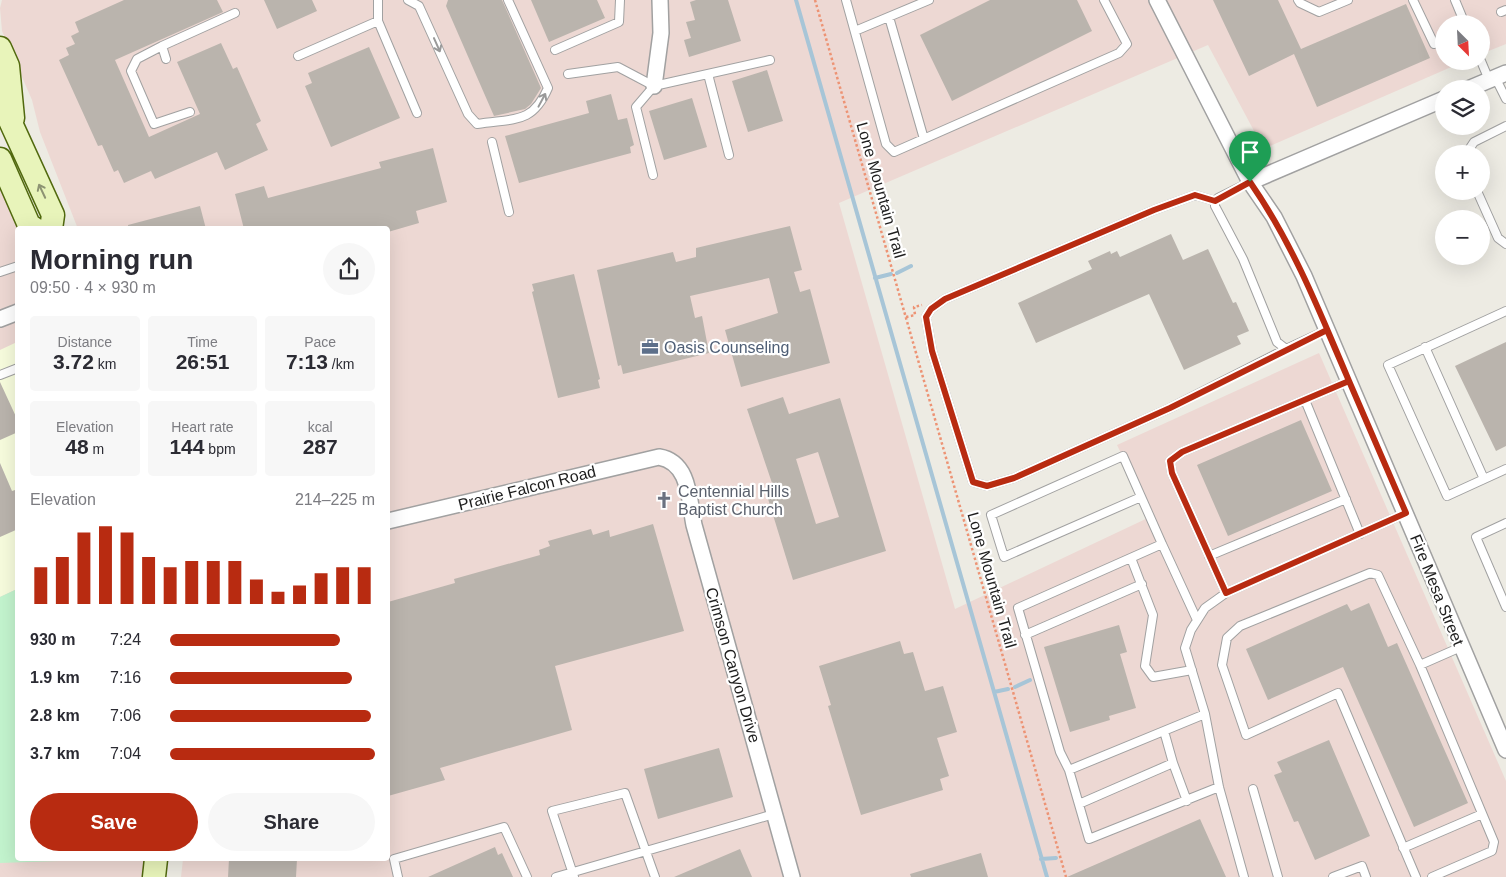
<!DOCTYPE html>
<html lang="en">
<head>
<meta charset="utf-8">
<style>
  :root { --surface:#fff; --page:#f7f7f7; --text:#2b2b33; --muted:#7c7c81; --accent:#b82b11 }
  body { margin:0; font-family:Arial,sans-serif; background:var(--page); color:var(--text); height:100vh; display:flex; flex-direction:column; font-size:19px; white-space:nowrap }
  * { box-sizing:border-box; margin:0 }
  p { font-size:16px; color:var(--muted) }
  .icon { flex:none; width:28px; height:28px; fill:none; stroke:currentColor; stroke-width:2; stroke-linecap:round; stroke-linejoin:round }
  .map { position:relative; flex:1; overflow:hidden }
  .sheet { position:absolute; left:15px; top:226px; width:375px; height:635px; display:flex; flex-direction:column; background:var(--surface); border-radius:5px; box-shadow:0 5px 20px #0002 }
  .sheet>* { flex:none }
  .needle { width:32px; rotate:156deg }
  .fabs { position:absolute; left:1435px; top:15px; display:grid; gap:10px }
  .fabs a { display:grid; place-items:center; width:55px; height:55px; border-radius:50%; background:var(--surface); box-shadow:0 5px 20px #0002; font-size:25px }
  .pin { position:absolute; display:grid; place-items:center; width:42px; height:42px; color:#fff; margin:-51px -21px; border-radius:50% 50% 50% 0; rotate:-45deg; box-shadow:0 0 5px #0007 }
  .pin .icon { rotate:45deg }
  .round { display:grid; place-items:center; flex:none; width:52px; height:52px; border-radius:26px; background:var(--page) }
  .head { display:flex; align-items:center; justify-content:space-between; height:85px; padding:0 15px }
  h1 { font-size:28px; font-weight:700; line-height:38px }
  .stats { display:grid; grid-template-columns:repeat(3,1fr); gap:8px; height:85px; padding:5px 15px }
  .stats div { display:grid; align-content:center; border-radius:5px; background:var(--page); text-align:center }
  .stats b { font-size:21px; font-weight:700 }
  .stats small { font-size:14px; font-weight:400 }
  .stats p { font-size:14px }
  .chart { height:140px; padding:10px 15px }
  .chart p { display:flex; justify-content:space-between }
  .chart svg { width:100%; height:90px; margin-top:5px; stroke:var(--accent); stroke-width:6 }
  .primary-button { display:flex; gap:10px; margin-top:auto; padding:10px 15px }
  .primary-button a { flex:1; height:58px; border-radius:30px; background:var(--accent); color:#fff; font-size:20px; font-weight:700; line-height:58px; text-align:center }
  .primary-button a+a { background:var(--page); color:var(--text) }
  ul { padding:0 15px; list-style:none; font-size:16px }
  li { display:grid; grid-template-columns:80px 60px 1fr; align-items:center; height:38px }
  li i { height:12px; border-radius:6px; background:var(--accent) }
  .map>svg:first-child { display:block }
  .commercial { fill:#edd8d3 }
  .education { fill:#f7fcdd }
  .park { fill:#c3f4ce }
  .lines { fill:none; stroke-linecap:round; stroke-linejoin:round }
  .stream { stroke:#a7c5d7; stroke-width:4 }
  .building { fill:#bab4ad; fill-rule:evenodd }
  .service-casing { stroke:#a1a1a1; stroke-width:10 }
  .minor-casing { stroke:#a1a1a1; stroke-width:18 }
  .secondary-casing { stroke:#51690e; stroke-width:25 }
  .path { stroke:#ed9374; stroke-width:2.5; stroke-dasharray:2.5 2.5; stroke-linecap:butt }
  .service { stroke:#fff; stroke-width:8 }
  .minor { stroke:#fff; stroke-width:15 }
  .secondary { stroke:#e8f4ba; stroke-width:22 }
  .oneway { stroke:#999 }
  .oneway2 { stroke:#8d9373 }
  .route-casing { stroke:#fff; stroke-width:10 }
  .route { stroke:#b82b11; stroke-width:6 }
  .labels { text-anchor:middle; dominant-baseline:central; stroke-width:4.5; stroke-linejoin:round; paint-order:stroke }
  .street-label { font-size:16px; fill:#1d1d1d; stroke:#fff }
  .service-label { font-size:16px; fill:#4e5e75; stroke:#fff; text-anchor:start }
  .worship-label { font-size:16px; fill:#5b616d; stroke:#fff; text-anchor:start }
</style>
</head>
<body>
<div class="map">
<svg width="1506" height="877" viewBox="0 0 1506 877">
  <rect width="100%" height="100%" fill="#edebe3"/>
  <path class="commercial" d="M1506 0V44L1481 54V24H1444V61H1465L1270 146 1260 142 1208 45 839 203 955 609 1152 516 1117 445 1319 353 1506 781V877H181L183 859H388V229H78L40 132 32 100 2 31 0 8 2 0Z
    M0 189 19 229 18 859H156L154 877H0Z"/>
  <path class="education" d="M17 342V589L0 597V350Z"/>
  <path class="park" d="M17 589 18 859H118L0 863V597Z"/>
  <g class="lines">
    <path class="stream" d="M796 0 1047 877
      M897 273 911 266
      M875 278 891 274
      M1015 687 1030 680
      M994 692 1008 689
      M1041 859 1056 858"/>
  </g>
  <path class="building" d="M124 0H217L223 12 115 60 149 137 200 114 177 62 221 43 233 69 237 67 261 121 256 124 268 150 225 170 217 152 155 179 151 171 124 183 118 170 114 172 102 145 98 146 59 60 69 55 66 48 75 44 71 36 79 32 75 22Z
    M264 0H312L317 11 277 29Z
    M448 0H502L541 88 531 104 525 109 494 116 446 6Z
    M531 0H597L605 18 549 42Z
    M696 0H728L741 41 689 57 684 40 691 38 686 22 695 20 690 2Z
    M990 0H1077L1092 31 952 101 920 35Z
    M1213 0H1278L1301 49 1406 4 1430 58 1317 107 1294 54 1249 76Z
    M369 47 400 118 331 147 305 86 312 83 308 73Z
    M767 70 783 121 748 132 732 81Z
    M611 94 618 120 627 118 634 145 630 147 631 153 519 183 505 136 589 113 586 101Z
    M692 98 707 147 664 160 649 111Z
    M433 148 447 202 416 211 419 223 388 232V229H244L235 194 264 186 268 198 381 168 379 162Z
    M200 206 206 229H128V225Z
    M790 226 802 270 794 272 800 292 810 289 830 363 741 387 725 330 778 313 769 278 690 296 695 318 702 316 709 353 623 374 621 365 618 366 597 270 673 252 676 262 696 257V248Z
    M1171 234 1183 260 1208 249 1233 303 1236 302 1249 331 1237 336 1241 344 1184 370 1149 294 1036 343 1018 303 1092 269 1088 261 1110 251 1111 254 1117 251 1120 257Z
    M574 274 600 379 598 380 600 388 558 398 532 292 534 291 532 284Z
    M1506 342V446L1496 451 1455 366Z
    M0 382 18 421V432L0 440Z
    M783 397 789 414 840 398 886 551 793 580 765 489 773 486 747 409ZM818 452 839 517 816 524 796 459Z
    M1301 420 1332 491 1228 536 1197 465Z
    M0 463 12 491 18 489V529L0 537Z
    M653 524 684 631 555 666 572 730 440 768 445 780 388 796V602L455 583 454 579 540 555 539 550 550 546 548 541 591 529 593 535 609 530 610 537Z
    M1369 603 1388 647 1397 643 1468 803 1414 827 1343 667 1268 700 1246 649 1347 604 1351 611Z
    M1119 625 1127 652 1120 654 1136 708 1109 716 1110 720 1070 732 1044 647Z
    M900 641 904 654 913 652 925 691 943 686 957 732 937 738 949 776 940 779 943 790 861 815 828 706 831 705 819 666Z
    M1329 740 1370 836 1315 860 1298 821 1294 822 1274 775 1282 772 1277 762Z
    M719 748 733 797 658 819 644 769Z
    M1200 819 1226 877H1067Z
    M495 847 498 855 502 853 513 877H428Z
    M740 849 752 877H674Z
    M981 853 988 877H911L910 874Z
    M229 859H297L296 877H228Z"/>
  <g class="lines">
    <g class="service-casing">
      <path id="service" d="M378 0V21L417 113
        M408 0 419 6 468 114 477 124C513 118 532 125 548 88L508 0
        M846 0 886 144 894 152 1119 53 1127 44 1104 0
        M1298 0 1300 3 1319 12 1348 0
        M1413 0 1434 44 1444 40
        M1455 0 1465 24
        M1501 12 1506 10
        M889 17 924 139
        M855 31 929 0
        M162 46 137 59 131 71 154 124 190 112
        M555 50 619 22 620 0
        M298 56 378 21
        M166 59 162 46 235 13
        M1481 61 1489 80
        M568 74 618 67 654 86
        M708 74 729 155
        M1495 77 1506 99
        M492 142 509 212
        M1466 154 1474 142 1506 126
        M653 175 636 107 654 86 770 60
        M1250 182 1218 198 1215 201V206L1243 259 1277 342 1286 349 1327 330
        M1477 191 1498 238 1506 244
        M1215 201 1195 195 1154 210 945 299 931 309 926 317 932 351 973 482 987 486 1014 478 1170 408 1286 349
        M0 272 18 266
        M1506 311 1388 365 1447 496 1506 469
        M1425 347 1484 479
        M0 375 18 368
        M1305 400 1360 534
        M1141 497 1004 557 991 515 1123 456 1162 544
        M1506 523 1476 537 1506 607
        M1209 556 1346 499
        M1131 558 1153 615 1145 666 1153 677 1192 670
        M1226 593 1172 473 1170 461 1182 452 1349 381
        M1197 620 1162 544 1018 608 1060 752 1069 770 1205 714
        M1025 635 1142 584
        M1420 665 1494 842 1492 851 1432 877
        M1164 731 1173 763
        M1069 770 1089 839 1219 787
        M1253 789 1278 877
        M1079 804 1173 763 1187 801
        M1403 848 1482 814
        M398 877 394 859 504 827 527 877
        M556 877 774 814
        M574 877 552 811 625 793 655 877
        M1244 877 1219 787 1205 714 1185 648 1191 630 1205 608 1226 593 1406 513
        M1333 877 1362 866 1366 877
        M1416 877 1338 693 1246 735 1222 665 1227 638 1240 626 1370 573 1378 575 1420 665 1461 647"/>
    </g>
    <g class="minor-casing">
      <path id="minor" d="M1157 0 1250 182 1274 217 1304 276 1506 750
        M654 86 661 33 660 0
        M1468 89 1506 73
        M1250 182 1444 99
        M0 319 18 312
        M388 521 659 457C690 462 689 500 694 525L792 877"/>
    </g>
    <g class="secondary-casing">
      <path id="secondary" d="M0 48 8 66 13 118
        M0 99 53 215 51 229
        M0 159 29 225 35 229
        M154 877 156 859"/>
    </g>
    <path class="path" d="M815 0 1066 877
      M906 317 915 315 914 307 922 305"/>
    <use href="#service" class="service"/>
    <use href="#minor" class="minor"/>
    <use href="#secondary" class="secondary"/>
  </g>
  <defs><path id="oneway-shaft" d="M-6 0H5M1.5-3L5.5 0L1.5 3" fill="none" stroke-width="1.6" stroke-linecap="round" stroke-linejoin="round" transform="scale(1.25)"/></defs>
  <g class="oneway">
    <use href="#oneway-shaft" transform="translate(437 45) rotate(66)"/>
    <use href="#oneway-shaft" transform="translate(542 100) rotate(-62)"/>
  </g>
  <use class="oneway2" href="#oneway-shaft" transform="translate(42 191) rotate(-115)"/>
  <g class="lines">
    <g class="route-casing">
      <path id="route" d="M1250 182 1215 201 1195 195 1154 210 945 299 931 309 926 317 932 351 973 482 987 486 1014 478 1170 408 1327 330 1406 513 1226 593 1172 473 1170 461 1182 452 1349 381C1320 312 1293 244 1250 182"/>
    </g>
    <use href="#route" class="route"/>
  </g>
  <defs>
    <g id="office-bare" transform="scale(1.35)"><path d="M-6-3h4V-5.5h4V-3h4V5H-6ZM-1-4.5V-3h2v-1.5ZM-6 0V1H6V0Z" fill="#5c6f8a" stroke="#fff" stroke-width="2.5" paint-order="stroke"/></g>
    <g id="church-bare" transform="scale(1.35)"><path d="M-1.2-6h2.4v3.5h3.3v2.4h-3.3V6h-2.4V-.1h-3.3v-2.4h3.3Z" fill="#6b7280" stroke="#fff" stroke-width="2.5" paint-order="stroke"/></g>
  </defs>
  <g fill-rule="evenodd">
    <use href="#office-bare" x="650" y="347"/>
    <use href="#church-bare" x="664" y="500"/>
  </g>
  <g class="labels">
    <g class="street-label">
      <text transform="translate(881 190) rotate(74)">Lone Mountain Trail</text>
      <text transform="translate(527 488) rotate(-14)">Prairie Falcon Road</text>
      <text transform="translate(992 580) rotate(74)">Lone Mountain Trail</text>
      <text transform="translate(1437 590) rotate(68)">Fire Mesa Street</text>
      <text transform="translate(733 665) rotate(74)">Crimson Canyon Drive</text>
    </g>
    <g class="service-label">
      <text x="664" y="347">Oasis Counseling</text>
    </g>
    <g class="worship-label">
      <text x="678" y="491">Centennial Hills<tspan x="678" dy="18">Baptist Church</tspan></text>
    </g>
  </g>
</svg>
<div class="fabs">
<a><svg class="needle" viewBox="-14 -14 28 28"><path d="M0-13l5 13h-10z" fill="#e53935"/><path d="M0 13l5-13h-10z" fill="#7c7c81"/></svg></a>
<a><svg class="icon" aria-label="layers" viewBox="0 0 24 24"><path d="M12 4l9 5-9 5-9-5zM3 14l9 5 9-5"/></svg></a>
<a>+</a>
<a>−</a>
</div>
<div class="pin" style="left:1250px;top:182px;background:#1e9e55"><svg class="icon" aria-label="arrive" viewBox="0 0 24 24"><path d="M6 21V4h12l-3 4 3 4H6"/></svg></div>
<section class="sheet">
<div class="head"><div><h1>Morning run</h1><p>09:50 · 4 × 930 m</p></div><a class="round"><svg class="icon" aria-label="share" viewBox="0 0 24 24"><path d="M12 15V3M7 8l5-5 5 5M5 13v7h14v-7"/></svg></a></div>
<div class="stats">
<div><p>Distance</p><b>3.72<small> km</small></b></div>
<div><p>Time</p><b>26:51</b></div>
<div><p>Pace</p><b>7:13<small> /km</small></b></div>
</div>
<div class="stats">
<div><p>Elevation</p><b>48<small> m</small></b></div>
<div><p>Heart rate</p><b>144<small> bpm</small></b></div>
<div><p>kcal</p><b>287</b></div>
</div>
<div class="chart"><p><span>Elevation</span>214–225 m</p>
<svg viewBox="0 0 160 44" preserveAspectRatio="none"><path d="M5 44V26M15 44V21M25 44V9M35 44V6M45 44V9M55 44V21M65 44V26M75 44V23M85 44V23M95 44V23M105 44V32M115 44V38M125 44V35M135 44V29M145 44V26M155 44V26"/></svg>
</div>
<ul>
<li><b>930 m</b>7:24<i style="width:83%"></i></li>
<li><b>1.9 km</b>7:16<i style="width:89%"></i></li>
<li><b>2.8 km</b>7:06<i style="width:98%"></i></li>
<li><b>3.7 km</b>7:04<i style="width:100%"></i></li>
</ul>
<div class="primary-button"><a>Save</a><a>Share</a></div>
</section>
</div>
</body>
</html>
